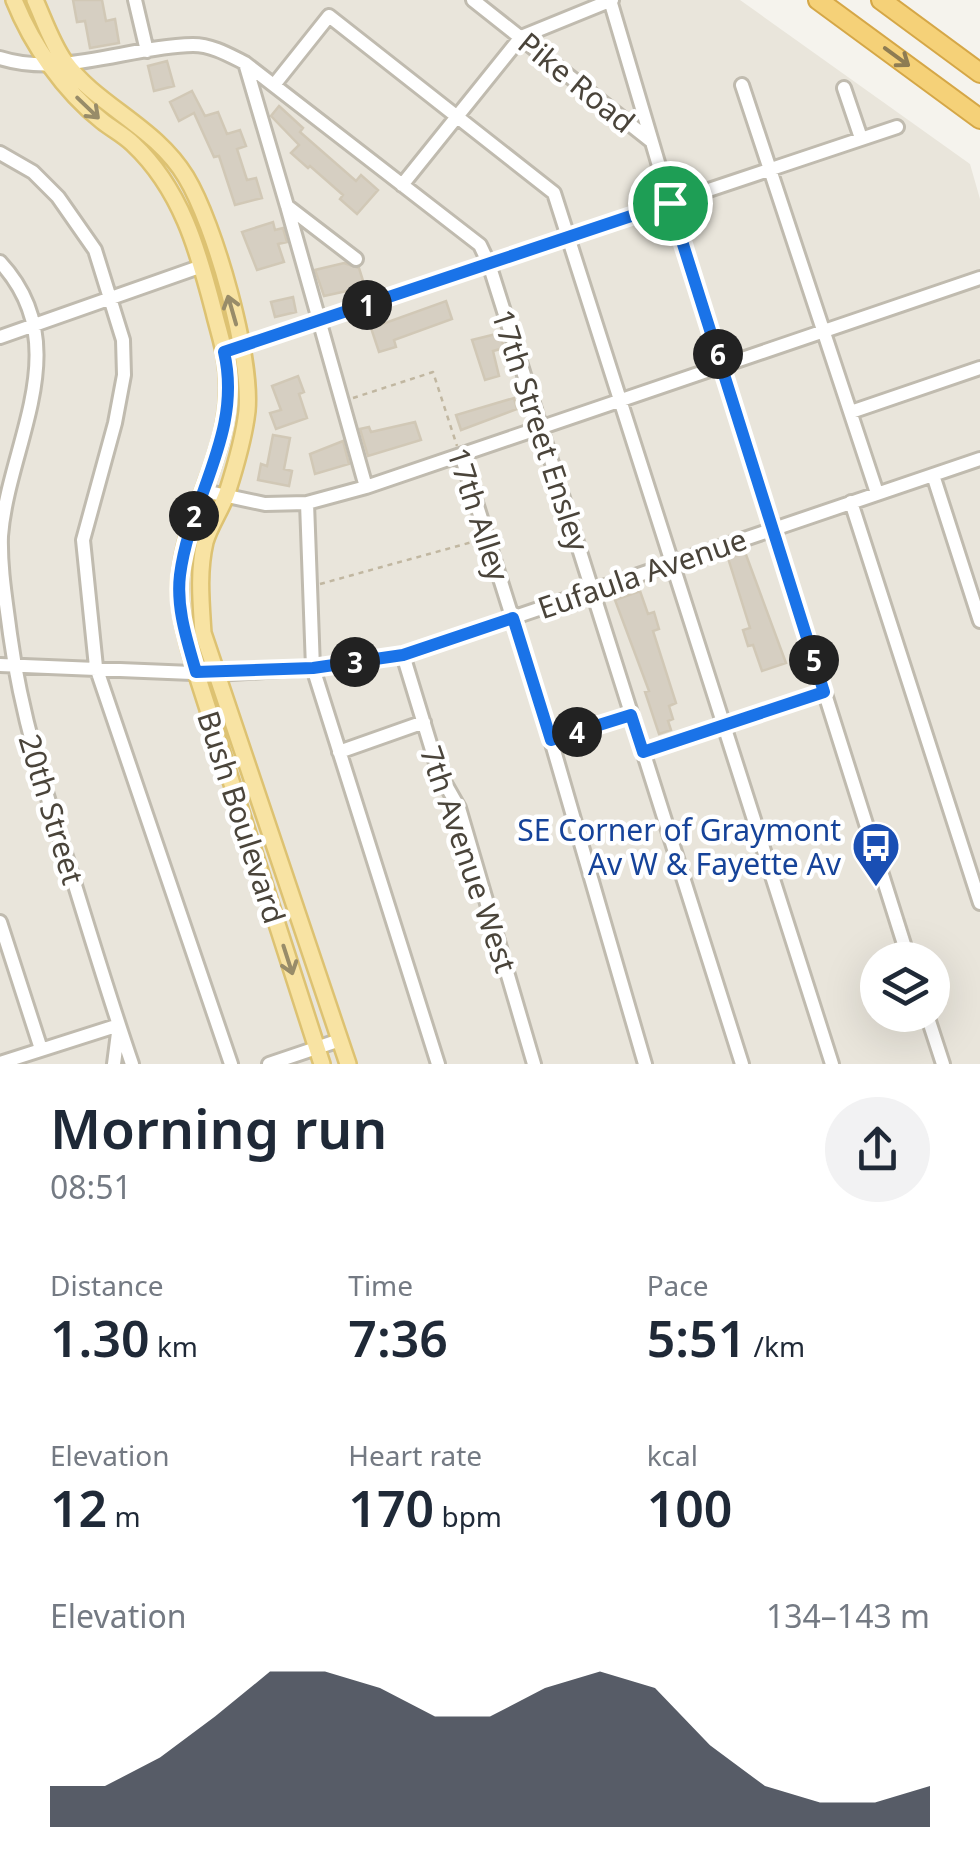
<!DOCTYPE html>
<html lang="en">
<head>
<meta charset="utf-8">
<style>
  :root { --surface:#fff; --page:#f2f2f3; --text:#1f2937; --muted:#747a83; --accent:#111827 }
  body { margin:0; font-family:"Noto Sans",sans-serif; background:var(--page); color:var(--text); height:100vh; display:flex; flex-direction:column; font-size:38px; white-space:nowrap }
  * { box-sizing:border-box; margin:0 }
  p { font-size:32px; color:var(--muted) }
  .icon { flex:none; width:55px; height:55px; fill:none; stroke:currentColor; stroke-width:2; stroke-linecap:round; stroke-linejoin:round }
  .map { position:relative; height:1064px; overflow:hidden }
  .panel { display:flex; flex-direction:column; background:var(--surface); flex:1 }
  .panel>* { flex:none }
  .tools { position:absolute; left:860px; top:942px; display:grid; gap:20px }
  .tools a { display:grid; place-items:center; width:90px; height:90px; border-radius:50%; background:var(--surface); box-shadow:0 10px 40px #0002; font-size:50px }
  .pin { position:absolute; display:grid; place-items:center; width:85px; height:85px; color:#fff; margin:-42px; border:5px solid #fff; border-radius:50%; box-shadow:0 2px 10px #0007 }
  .km { position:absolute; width:50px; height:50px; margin:-25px; border-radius:50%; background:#222; color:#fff; font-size:28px; line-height:50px; text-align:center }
  .round { display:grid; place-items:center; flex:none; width:105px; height:105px; border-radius:52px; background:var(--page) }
  .head { display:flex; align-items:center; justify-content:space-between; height:170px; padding:0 50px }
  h1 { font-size:55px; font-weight:600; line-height:75px }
  .figures { display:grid; grid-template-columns:repeat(3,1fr); gap:15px; height:170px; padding:10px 50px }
  .figures div { display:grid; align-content:center }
  .figures b { font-size:50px; font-weight:600 }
  .figures small { font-size:28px; font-weight:400 }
  .figures p { font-size:28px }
  .chart { height:280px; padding:20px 50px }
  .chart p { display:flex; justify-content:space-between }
  .chart svg { width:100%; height:180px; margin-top:10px; fill:var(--accent); opacity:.7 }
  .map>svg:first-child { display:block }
  .residential { fill:#e9e5db; fill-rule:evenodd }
  .building { fill:#d6cfc2; stroke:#d1c8b6; stroke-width:2.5 }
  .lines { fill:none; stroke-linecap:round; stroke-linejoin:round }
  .minor-casing { stroke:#c0bbaf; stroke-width:18 }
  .major-casing { stroke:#ddc272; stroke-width:20 }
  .highway-casing { stroke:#d5a747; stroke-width:22 }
  .path { stroke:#c1b7a1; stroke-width:2.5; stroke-dasharray:5 5; stroke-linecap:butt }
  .minor { stroke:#fff; stroke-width:12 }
  .major { stroke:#f8e3a3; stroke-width:15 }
  .highway { stroke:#f5d178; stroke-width:18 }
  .oneway { stroke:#8e7c53 }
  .oneway2 { stroke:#988c69 }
  .route-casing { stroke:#fff; stroke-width:20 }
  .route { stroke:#1a73e8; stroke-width:12 }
  .labels { text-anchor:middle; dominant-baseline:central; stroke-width:9; stroke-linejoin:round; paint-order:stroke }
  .street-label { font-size:30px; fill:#4a443a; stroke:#fff }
  .transit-label { font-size:30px; fill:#164399; stroke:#fff; text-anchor:end }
</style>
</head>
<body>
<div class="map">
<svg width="980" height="1064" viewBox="0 0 980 1064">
  <rect width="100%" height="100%" fill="#f5f3ed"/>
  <path class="residential" d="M0 0H740L970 164 980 199V1064H0ZM878 960H932V1015H878Z"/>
  <path class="building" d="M73 0H102L106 21 115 19 119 43 90 48 85 21 77 22Z
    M167 61 174 86 154 91 148 66Z
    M192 91 205 116 218 112 227 134 240 130 246 146 237 149 247 180 256 178 262 198 235 205 219 156 214 157 194 113 179 121 170 102Z
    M279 106 303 128 300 132 356 181 361 175 378 190 357 214 340 199 343 195 310 166 308 168 291 153 299 145 271 116Z
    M273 222 275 230 283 228 287 242 278 244 284 262 257 270 242 232Z
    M344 263 359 268 365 287 324 296 315 270Z
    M293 297 296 312 275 317 271 302Z
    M446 301 452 319 394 340 396 347 379 352 371 328Z
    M500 333 504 348 493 351 499 376 485 380 472 340Z
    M298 376 304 392 299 394 307 418 276 429 270 413 281 410 272 386Z
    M514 398 517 409 461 430 456 415Z
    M415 422 421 440 368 456 360 429 369 427 371 432Z
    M273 435 290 438 284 469 292 471 289 486 258 480 261 464 267 466Z
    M343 441 349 464 315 474 310 454Z
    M745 552 786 663 762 671 753 645 748 646 743 630 750 628 728 558Z
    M640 591 648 614 654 612 659 629 653 631 676 703 669 706 673 719 668 721 671 730 659 734 645 692 649 691 615 600Z"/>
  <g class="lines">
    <g class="minor-casing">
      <path id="minor" d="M135 0 147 51
        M473 0 651 141
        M610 0 670 203 909 960
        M0 58C63 78 130 46 193 45 212 45 229 55 245 63L480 245 489 264 742 1064
        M245 63 287 206 356 259
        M274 85 329 16 554 193 832 1064
        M742 85 877 493
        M844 88 861 138
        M0 153 33 172 58 197 95 250 123 340 124 375 115 423 83 540 96 667 231 1064
        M402 185 521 37 612 0
        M287 206 366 487
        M0 262C78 346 8 444 1 536 0 569 6 602 10 634 21 715 45 791 70 869 90 934 110 1000 132 1064
        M0 337 202 266
        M224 352 897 127
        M851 412 980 368
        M461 455 551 740 645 1064
        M933 475 980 621
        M204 491 265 504 307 503 366 487 980 278
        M851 502 980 903
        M307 503 313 668 438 1064
        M403 655 439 773 459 808 534 1064
        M0 665 216 674 313 668 403 655 980 459
        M551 740 631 715
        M339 752 424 722
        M643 752 824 692
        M0 922 41 1049
        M927 1015 943 1064
        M0 1063 119 1025 114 1064
        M269 1064 340 1040"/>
    </g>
    <g class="major-casing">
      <path id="major" d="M14 0C32 45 64 91 102 121 112 129 124 135 133 144 181 189 198 250 214 312 218 329 224 346 226 363 238 443 188 501 180 576 177 609 187 641 196 672L322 1064
        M35 0C44 20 52 44 65 62 97 106 155 126 186 177 215 225 252 357 247 411 244 438 235 468 227 493 221 510 210 525 205 542 198 572 201 602 203 633L348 1064"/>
    </g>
    <g class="highway-casing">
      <path id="highway" d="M818 0 980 119
        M881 0 980 73"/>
    </g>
    <path class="path" d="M353 398 433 372 457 446
      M320 584 476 541"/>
    <use href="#minor" class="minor"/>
    <use href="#major" class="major"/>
    <use href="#highway" class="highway"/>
  </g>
  <defs><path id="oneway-shaft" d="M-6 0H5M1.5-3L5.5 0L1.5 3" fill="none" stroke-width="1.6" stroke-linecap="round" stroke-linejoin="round" transform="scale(2.5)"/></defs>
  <use class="oneway" href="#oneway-shaft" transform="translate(897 57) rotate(36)"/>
  <g class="oneway2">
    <use href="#oneway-shaft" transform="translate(88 108) rotate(44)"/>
    <use href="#oneway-shaft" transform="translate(232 310) rotate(-106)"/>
    <use href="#oneway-shaft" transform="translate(288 960) rotate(72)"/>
  </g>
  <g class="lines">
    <g class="route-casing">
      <path id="route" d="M670 203 824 692 643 752 631 715 551 740 513 618 403 655 313 668 196 672C187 640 176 608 180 575 190 497 243 433 224 352Z"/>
    </g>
    <use href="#route" class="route"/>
  </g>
  <defs>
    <g id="bus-pin" transform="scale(2.5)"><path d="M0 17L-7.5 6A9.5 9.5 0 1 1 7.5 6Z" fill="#1a4fb4" stroke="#fff"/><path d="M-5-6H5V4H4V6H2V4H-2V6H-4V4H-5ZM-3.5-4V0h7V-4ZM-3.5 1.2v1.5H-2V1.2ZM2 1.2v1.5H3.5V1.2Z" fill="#fff"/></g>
  </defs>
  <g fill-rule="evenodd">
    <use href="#bus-pin" x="876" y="846"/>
  </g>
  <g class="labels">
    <g class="street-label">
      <text transform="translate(577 82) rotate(39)">Pike Road</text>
      <text transform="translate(541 430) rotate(72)">17th Street Ensley</text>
      <text transform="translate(479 514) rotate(72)">17th Alley</text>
      <text transform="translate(642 573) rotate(-19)">Eufaula Avenue</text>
      <text transform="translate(52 809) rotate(73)">20th Street</text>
      <text transform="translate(242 817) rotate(72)">Bush Boulevard</text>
      <text transform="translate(469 859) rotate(71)">7th Avenue West</text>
    </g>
    <g class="transit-label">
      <text x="841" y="829">SE Corner of Graymont<tspan x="841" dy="34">Av W &amp; Fayette Av</tspan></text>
    </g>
  </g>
</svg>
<div class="tools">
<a><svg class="icon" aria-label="layers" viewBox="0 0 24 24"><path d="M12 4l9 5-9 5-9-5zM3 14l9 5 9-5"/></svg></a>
</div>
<div class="pin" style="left:670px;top:203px;background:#1e9e55"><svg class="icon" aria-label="arrive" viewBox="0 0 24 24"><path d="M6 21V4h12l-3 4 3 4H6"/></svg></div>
<b class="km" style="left:367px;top:305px">1</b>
<b class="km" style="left:194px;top:516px">2</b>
<b class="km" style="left:355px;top:662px">3</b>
<b class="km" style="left:577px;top:732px">4</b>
<b class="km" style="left:814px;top:660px">5</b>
<b class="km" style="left:718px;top:354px">6</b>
</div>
<section class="panel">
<div class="head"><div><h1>Morning run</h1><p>08:51</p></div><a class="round"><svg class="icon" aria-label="share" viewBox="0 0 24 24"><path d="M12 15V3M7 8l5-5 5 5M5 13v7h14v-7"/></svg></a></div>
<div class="figures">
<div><p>Distance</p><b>1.30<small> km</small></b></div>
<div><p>Time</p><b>7:36</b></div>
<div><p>Pace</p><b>5:51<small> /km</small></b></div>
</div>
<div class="figures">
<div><p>Elevation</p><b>12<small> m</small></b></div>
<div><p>Heart rate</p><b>170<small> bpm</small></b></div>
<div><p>kcal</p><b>100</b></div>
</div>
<div class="chart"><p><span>Elevation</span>134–143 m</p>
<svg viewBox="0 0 160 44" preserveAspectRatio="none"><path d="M0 44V34L10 34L20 27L30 17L40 6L50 6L60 10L70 17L80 17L90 10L100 6L110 10L120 24L130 34L140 38L150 38L160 34V44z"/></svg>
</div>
</section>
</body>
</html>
